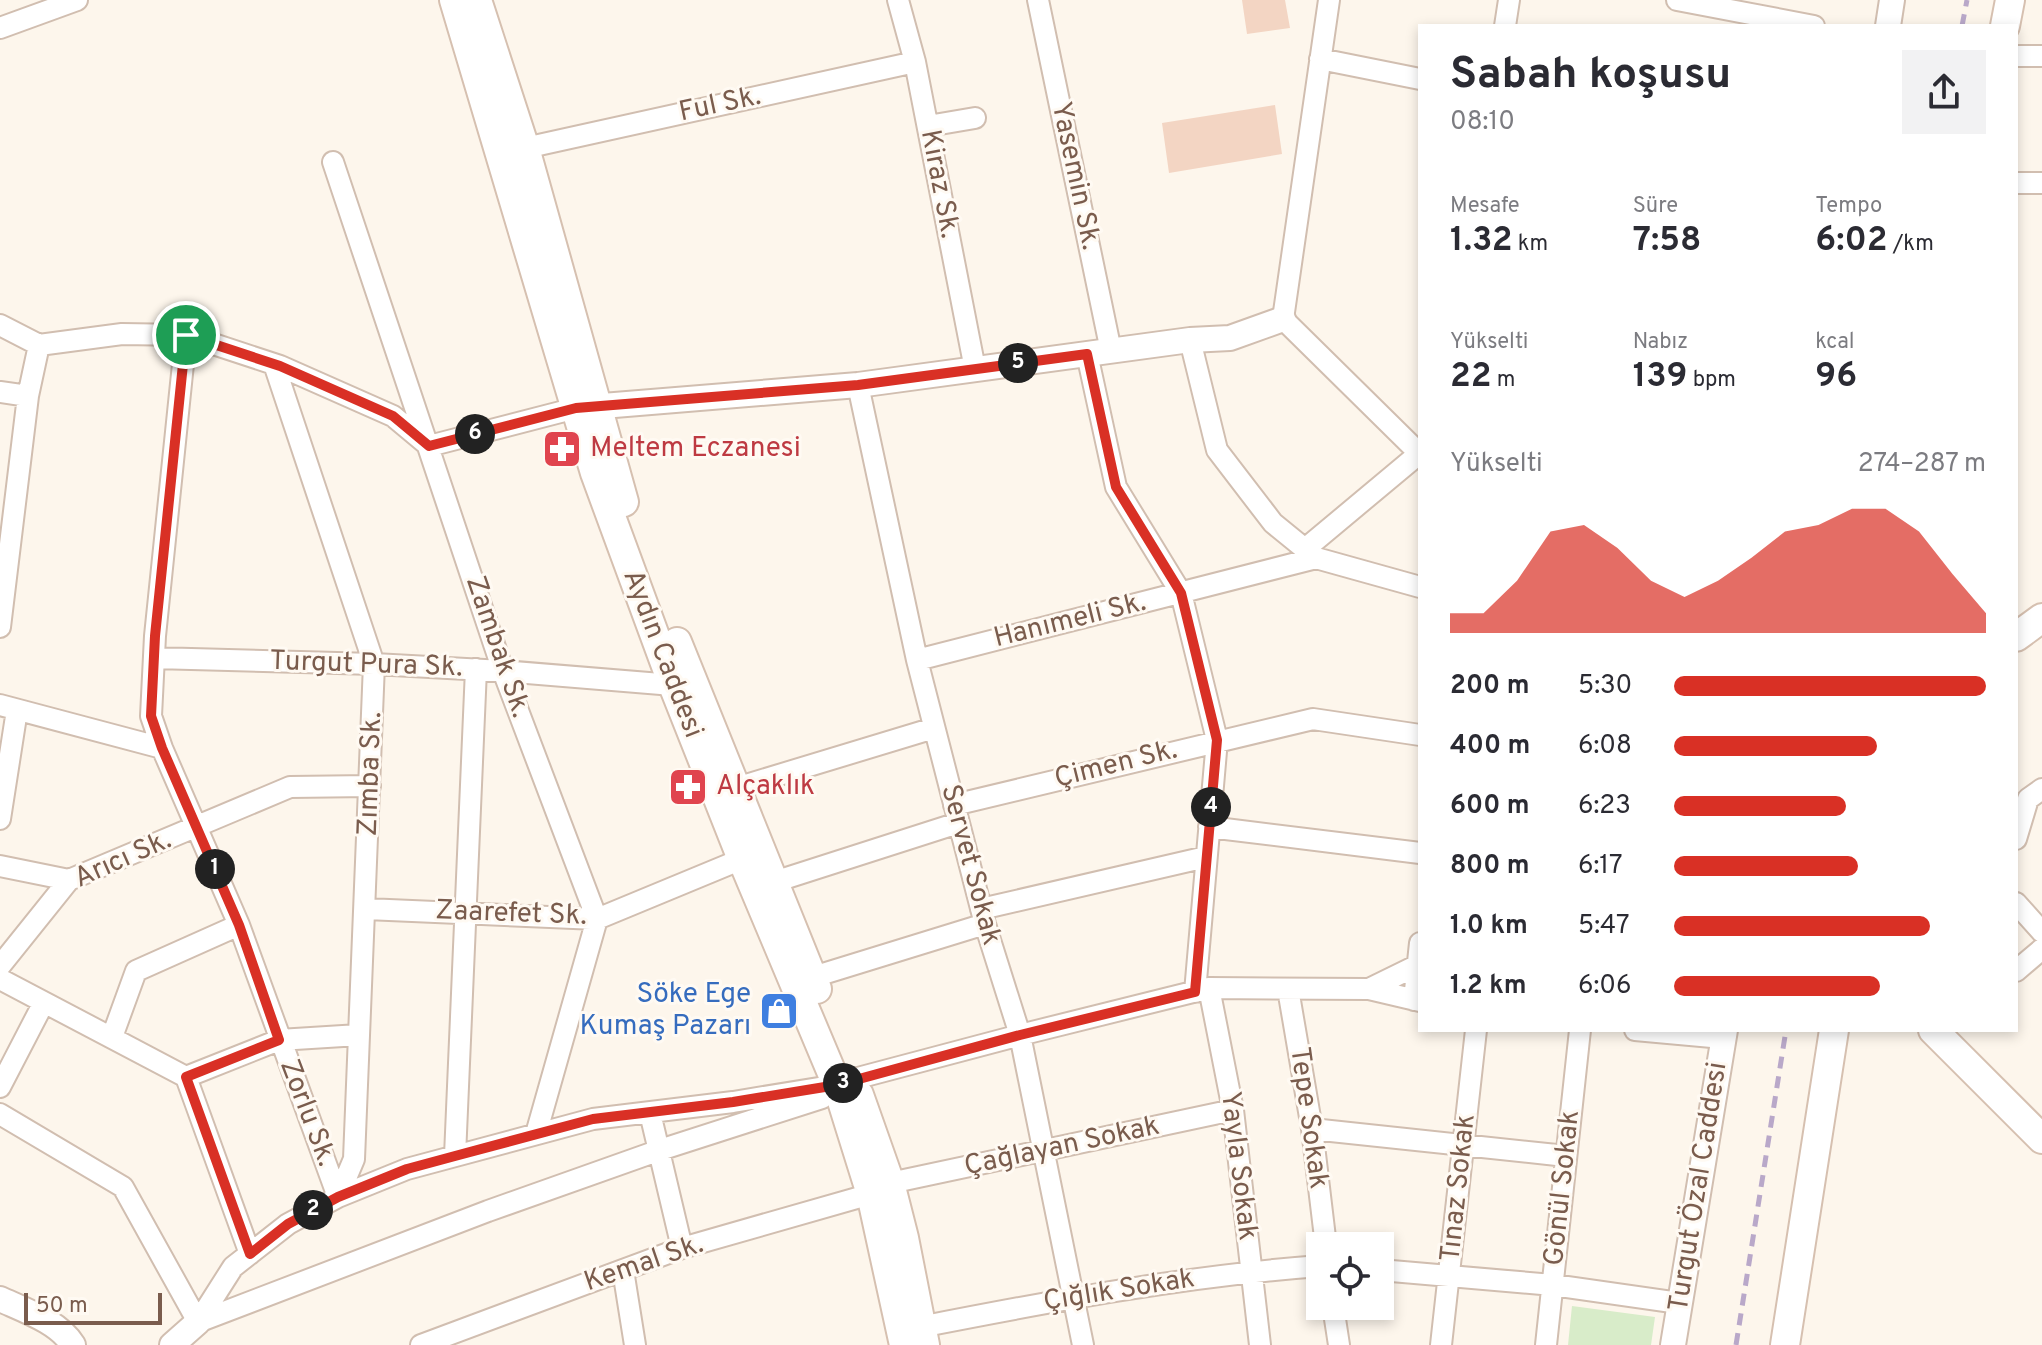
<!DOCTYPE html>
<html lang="tr">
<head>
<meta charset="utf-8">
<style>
  :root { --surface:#fff; --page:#f2f2f3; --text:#2b2b33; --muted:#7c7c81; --accent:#d93025 }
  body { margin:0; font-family:Overpass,sans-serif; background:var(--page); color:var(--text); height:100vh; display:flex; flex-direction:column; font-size:30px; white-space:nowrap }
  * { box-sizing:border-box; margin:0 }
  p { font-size:26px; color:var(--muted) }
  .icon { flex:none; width:44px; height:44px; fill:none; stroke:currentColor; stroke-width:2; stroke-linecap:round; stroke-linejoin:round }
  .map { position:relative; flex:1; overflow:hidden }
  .details { position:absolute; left:1418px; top:24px; width:600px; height:1008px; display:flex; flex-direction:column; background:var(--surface); border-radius:0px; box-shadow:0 4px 12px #0003 }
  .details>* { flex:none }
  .controls { position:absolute; left:1306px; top:1232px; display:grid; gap:16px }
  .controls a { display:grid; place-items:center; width:88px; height:88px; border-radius:0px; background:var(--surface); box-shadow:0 4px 12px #0003; font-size:40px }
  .scale { position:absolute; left:24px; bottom:20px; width:138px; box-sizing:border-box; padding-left:8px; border:4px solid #7a5c4d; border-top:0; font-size:22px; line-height:28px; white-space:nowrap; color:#7a5c4d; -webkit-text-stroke:6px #fffaf3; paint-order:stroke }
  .pin { position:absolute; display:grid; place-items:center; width:68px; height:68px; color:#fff; margin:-34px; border:4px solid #fff; border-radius:50%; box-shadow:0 2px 8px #0007 }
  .km { position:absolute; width:40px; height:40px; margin:-20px; border-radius:50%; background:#222; color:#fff; font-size:22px; line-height:40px; text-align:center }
  .round { display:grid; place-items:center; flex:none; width:84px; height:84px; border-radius:0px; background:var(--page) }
  .overview { display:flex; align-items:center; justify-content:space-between; height:136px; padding:0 32px }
  h1 { font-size:44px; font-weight:700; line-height:60px }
  .stats { display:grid; grid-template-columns:repeat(3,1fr); gap:12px; height:136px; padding:8px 32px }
  .stats div { display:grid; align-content:center }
  .stats b { font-size:34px; font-weight:700 }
  .stats small { font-size:22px; font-weight:400 }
  .stats p { font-size:22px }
  .chart { height:224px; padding:16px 32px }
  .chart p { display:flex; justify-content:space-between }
  .chart svg { width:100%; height:144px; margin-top:8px; fill:var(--accent); opacity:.7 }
  ul { padding:0 32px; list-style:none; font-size:26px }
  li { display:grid; grid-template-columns:128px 96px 1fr; align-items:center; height:60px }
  li i { height:20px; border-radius:10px; background:var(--accent) }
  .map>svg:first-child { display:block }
  .green { fill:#d8ecc9 }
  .building { fill:#f3d5c3 }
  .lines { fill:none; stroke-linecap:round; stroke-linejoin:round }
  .minor-casing { stroke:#d1beb0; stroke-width:24 }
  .tertiary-casing { stroke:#d1beb0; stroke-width:28 }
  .secondary-casing { stroke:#d6c0b0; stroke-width:32 }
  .minor { stroke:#fff; stroke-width:20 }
  .tertiary { stroke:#fff; stroke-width:24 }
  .secondary { stroke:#fff; stroke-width:28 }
  .rail { stroke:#b9a8c9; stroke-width:5; stroke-dasharray:12 8; stroke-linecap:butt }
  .route-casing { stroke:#fff; stroke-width:16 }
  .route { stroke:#d93025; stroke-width:10 }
  .labels { text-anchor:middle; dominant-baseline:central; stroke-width:6; stroke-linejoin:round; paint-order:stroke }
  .street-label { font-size:28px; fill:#7a5c4d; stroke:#fffaf3 }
  .health-label { font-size:28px; fill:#be3a42; stroke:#fffaf3; text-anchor:start }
  .shop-label { font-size:28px; fill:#366cbe; stroke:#fffaf3; text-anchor:end }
</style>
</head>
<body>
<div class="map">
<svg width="2042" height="1345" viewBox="0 0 2042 1345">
  <rect width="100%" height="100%" fill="#fdf6ec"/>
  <path class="green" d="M1572 1306 1655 1317 1651 1345H1568Z"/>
  <path class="building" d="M1242 0H1285L1290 28 1247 34Z
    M1275 105 1282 154 1169 173 1162 123Z"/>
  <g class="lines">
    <g class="minor-casing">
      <path id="minor" d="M898 0 915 62 975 369
        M1038 0 1111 351
        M1329 0 1283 319 1420 454
        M1677 0 1814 26
        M1505 26 1509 0
        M0 28 77 0
        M2016 56H2042
        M1320 59 1420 79
        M928 126 975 118
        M525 148 915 62
        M333 162 503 671 597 919 536 1134
        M2016 183H2042
        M0 325 39 345 122 334 186 335 280 366 393 416 429 446 576 408
        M186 335 155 636 151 716 162 748 239 925 338 1197
        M1190 340 1217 450 1273 523 1316 558 1420 587
        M1087 354 1116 487 1181 593 1217 740 1195 992
        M274 364 374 664 354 1159 338 1197
        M858 385 917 660 985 924 1020 1035 1083 1345
        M0 392 28 396
        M1305 549 1420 453
        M0 627 28 396 39 345
        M154 658 374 664 503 671 673 685
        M917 660 1316 558
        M0 705 162 748
        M736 788 934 728
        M954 805 1313 719 1420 735
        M0 819 17 710
        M1209 827 1420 853
        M2016 839 2028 799 2042 789
        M0 866 69 880
        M774 882 958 823
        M2016 903 2042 932
        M366 909 597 919 742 859
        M981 909 1206 857
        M0 966 69 880 290 787 370 786
        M2016 971 2042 949
        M813 977 985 924
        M0 979 186 1077 250 1254
        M1209 988 1233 1110 1260 1345
        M1288 989 1312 1129 1326 1246
        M1369 989 1420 964
        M1414 1000 1420 943
        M1635 1030 1723 1038
        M112 1037 136 971 239 925
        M186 1077 279 1040 359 1035
        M854 1079 1020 1035 1209 988 1369 989 1420 1001
        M0 1087 43 1004
        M650 1113 682 1248
        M0 1114 123 1187 198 1322
        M1312 1129 1566 1156
        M455 1156 476 669
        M890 1183 1233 1110
        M623 1270 635 1345
        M1380 1270 1553 1285 1679 1303
        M1333 1306 1339 1345
        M198 1322 233 1267 288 1224 338 1197 407 1169 593 1119 733 1102 837 1085
        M198 1322 488 1211 660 1150 822 1098
        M920 1327C1053 1301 1185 1276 1320 1266
        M421 1345 682 1248 871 1194
        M1441 1345 1476 1030
        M1546 1345 1580 1030"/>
    </g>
    <g class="tertiary-casing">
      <path id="tertiary" d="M1888 26 1892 0
        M578 408 858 385 1190 340 1230 338 1283 319
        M0 1299C24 1310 59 1322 73 1345
        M172 1345 198 1322
        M1673 1345 1725 1030"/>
    </g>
    <g class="secondary-casing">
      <path id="secondary" d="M454 0 595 473 673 685 742 859 837 1085 871 1194 904 1345
        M477 0 525 148 624 502
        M2005 26 2010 0
        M2016 637 2042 618
        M677 642 817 989
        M1933 1030 2042 1139
        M859 1095 890 1183 904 1238 925 1345
        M1785 1345 1834 1030"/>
    </g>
    <use href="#minor" class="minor"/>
    <use href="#tertiary" class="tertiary"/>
    <use href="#secondary" class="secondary"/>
    <path class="rail" d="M1962 26 1967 0
      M1736 1345 1786 1030"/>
  </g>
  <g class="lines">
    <g class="route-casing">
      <path id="route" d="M186 335 280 366 393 416 429 446 576 408 858 385 1087 354 1116 487 1181 593 1217 740 1195 992 1020 1035 837 1085 733 1102 593 1119 455 1156 407 1169 338 1197 288 1224 250 1254 186 1077 279 1040 239 925 162 748 151 716 155 636Z"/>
    </g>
    <use href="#route" class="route"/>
  </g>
  <defs>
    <g id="pharmacy-square" transform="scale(2)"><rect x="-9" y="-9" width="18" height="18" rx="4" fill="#e0444e" stroke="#fffaf3"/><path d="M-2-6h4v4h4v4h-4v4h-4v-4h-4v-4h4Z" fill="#fff"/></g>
    <g id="shop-square" transform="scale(2)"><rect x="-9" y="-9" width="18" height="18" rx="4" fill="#3f7fe0" stroke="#fffaf3"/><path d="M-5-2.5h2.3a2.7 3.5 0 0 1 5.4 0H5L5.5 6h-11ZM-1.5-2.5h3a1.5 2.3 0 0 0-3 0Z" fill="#fff"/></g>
  </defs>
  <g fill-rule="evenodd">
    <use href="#pharmacy-square" x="562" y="449"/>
    <use href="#pharmacy-square" x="688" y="787"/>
    <use href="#shop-square" x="779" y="1011"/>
  </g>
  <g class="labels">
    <g class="street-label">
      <text transform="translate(720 105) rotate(-12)">Ful Sk.</text>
      <text transform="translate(1075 176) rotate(78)">Yasemin Sk.</text>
      <text transform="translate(939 184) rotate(79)">Kiraz Sk.</text>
      <text transform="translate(1070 621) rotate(-14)">Hanımeli Sk.</text>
      <text transform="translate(497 647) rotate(71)">Zambak Sk.</text>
      <text transform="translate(662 654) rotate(69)">Aydın Caddesi</text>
      <text transform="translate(366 665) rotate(2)">Turgut Pura Sk.</text>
      <text transform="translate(1116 765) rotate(-14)">Çimen Sk.</text>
      <text transform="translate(371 774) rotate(-88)">Zımba Sk.</text>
      <text transform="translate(123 860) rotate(-24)">Arıcı Sk.</text>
      <text transform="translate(970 865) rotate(75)">Servet Sokak</text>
      <text transform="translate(511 914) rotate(2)">Zaarefet Sk.</text>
      <text transform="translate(307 1113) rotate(69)">Zorlu Sk.</text>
      <text transform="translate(1308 1118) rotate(82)">Tepe Sokak</text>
      <text transform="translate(1062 1147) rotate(-12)">Çağlayan Sokak</text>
      <text transform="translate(1238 1166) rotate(83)">Yayla Sokak</text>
      <text transform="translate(1699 1187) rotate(-81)">Turgut Özal Caddesi</text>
      <text transform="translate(1459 1188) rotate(-84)">Tınaz Sokak</text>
      <text transform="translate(1563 1188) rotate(-84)">Gönül Sokak</text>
      <text transform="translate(644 1264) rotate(-19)">Kemal Sk.</text>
      <text transform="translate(1119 1291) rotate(-9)">Çığlık Sokak</text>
    </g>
    <g class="health-label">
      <text x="590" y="449">Meltem Eczanesi</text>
      <text x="716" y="787">Alçaklık</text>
    </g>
    <g class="shop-label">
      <text x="751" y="995">Söke Ege<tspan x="751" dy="32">Kumaş Pazarı</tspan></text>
    </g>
  </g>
</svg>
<div class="controls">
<a><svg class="icon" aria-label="locate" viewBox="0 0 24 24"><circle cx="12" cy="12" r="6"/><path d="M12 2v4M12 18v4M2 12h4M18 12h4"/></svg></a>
</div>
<div class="scale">50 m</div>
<div class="pin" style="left:186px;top:335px;background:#1e9e55"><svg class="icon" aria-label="arrive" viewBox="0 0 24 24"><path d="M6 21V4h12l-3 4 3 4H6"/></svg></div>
<b class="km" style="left:215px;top:869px">1</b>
<b class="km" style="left:313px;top:1210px">2</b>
<b class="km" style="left:843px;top:1083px">3</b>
<b class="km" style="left:1211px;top:807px">4</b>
<b class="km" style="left:1018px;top:363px">5</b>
<b class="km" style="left:475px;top:434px">6</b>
<section class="details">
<div class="overview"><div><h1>Sabah koşusu</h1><p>08:10</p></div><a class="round"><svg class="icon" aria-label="share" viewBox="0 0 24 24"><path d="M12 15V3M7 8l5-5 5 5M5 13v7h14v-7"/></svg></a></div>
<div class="stats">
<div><p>Mesafe</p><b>1.32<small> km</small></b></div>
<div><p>Süre</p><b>7:58</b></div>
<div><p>Tempo</p><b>6:02<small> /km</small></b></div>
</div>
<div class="stats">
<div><p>Yükselti</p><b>22<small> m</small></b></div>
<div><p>Nabız</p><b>139<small> bpm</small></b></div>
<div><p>kcal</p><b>96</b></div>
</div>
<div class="chart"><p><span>Yükselti</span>274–287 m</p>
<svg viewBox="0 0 160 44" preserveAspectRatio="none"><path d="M0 44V38L10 38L20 28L30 13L40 11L50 18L60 28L70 33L80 28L90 21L100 13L110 11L120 6L130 6L140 13L150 26L160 38V44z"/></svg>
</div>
<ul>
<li><b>200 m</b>5:30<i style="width:100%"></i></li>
<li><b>400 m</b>6:08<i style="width:65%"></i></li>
<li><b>600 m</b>6:23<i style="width:55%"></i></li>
<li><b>800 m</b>6:17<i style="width:59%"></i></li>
<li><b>1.0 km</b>5:47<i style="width:82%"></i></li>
<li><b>1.2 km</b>6:06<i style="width:66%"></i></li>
</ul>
</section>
</div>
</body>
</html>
